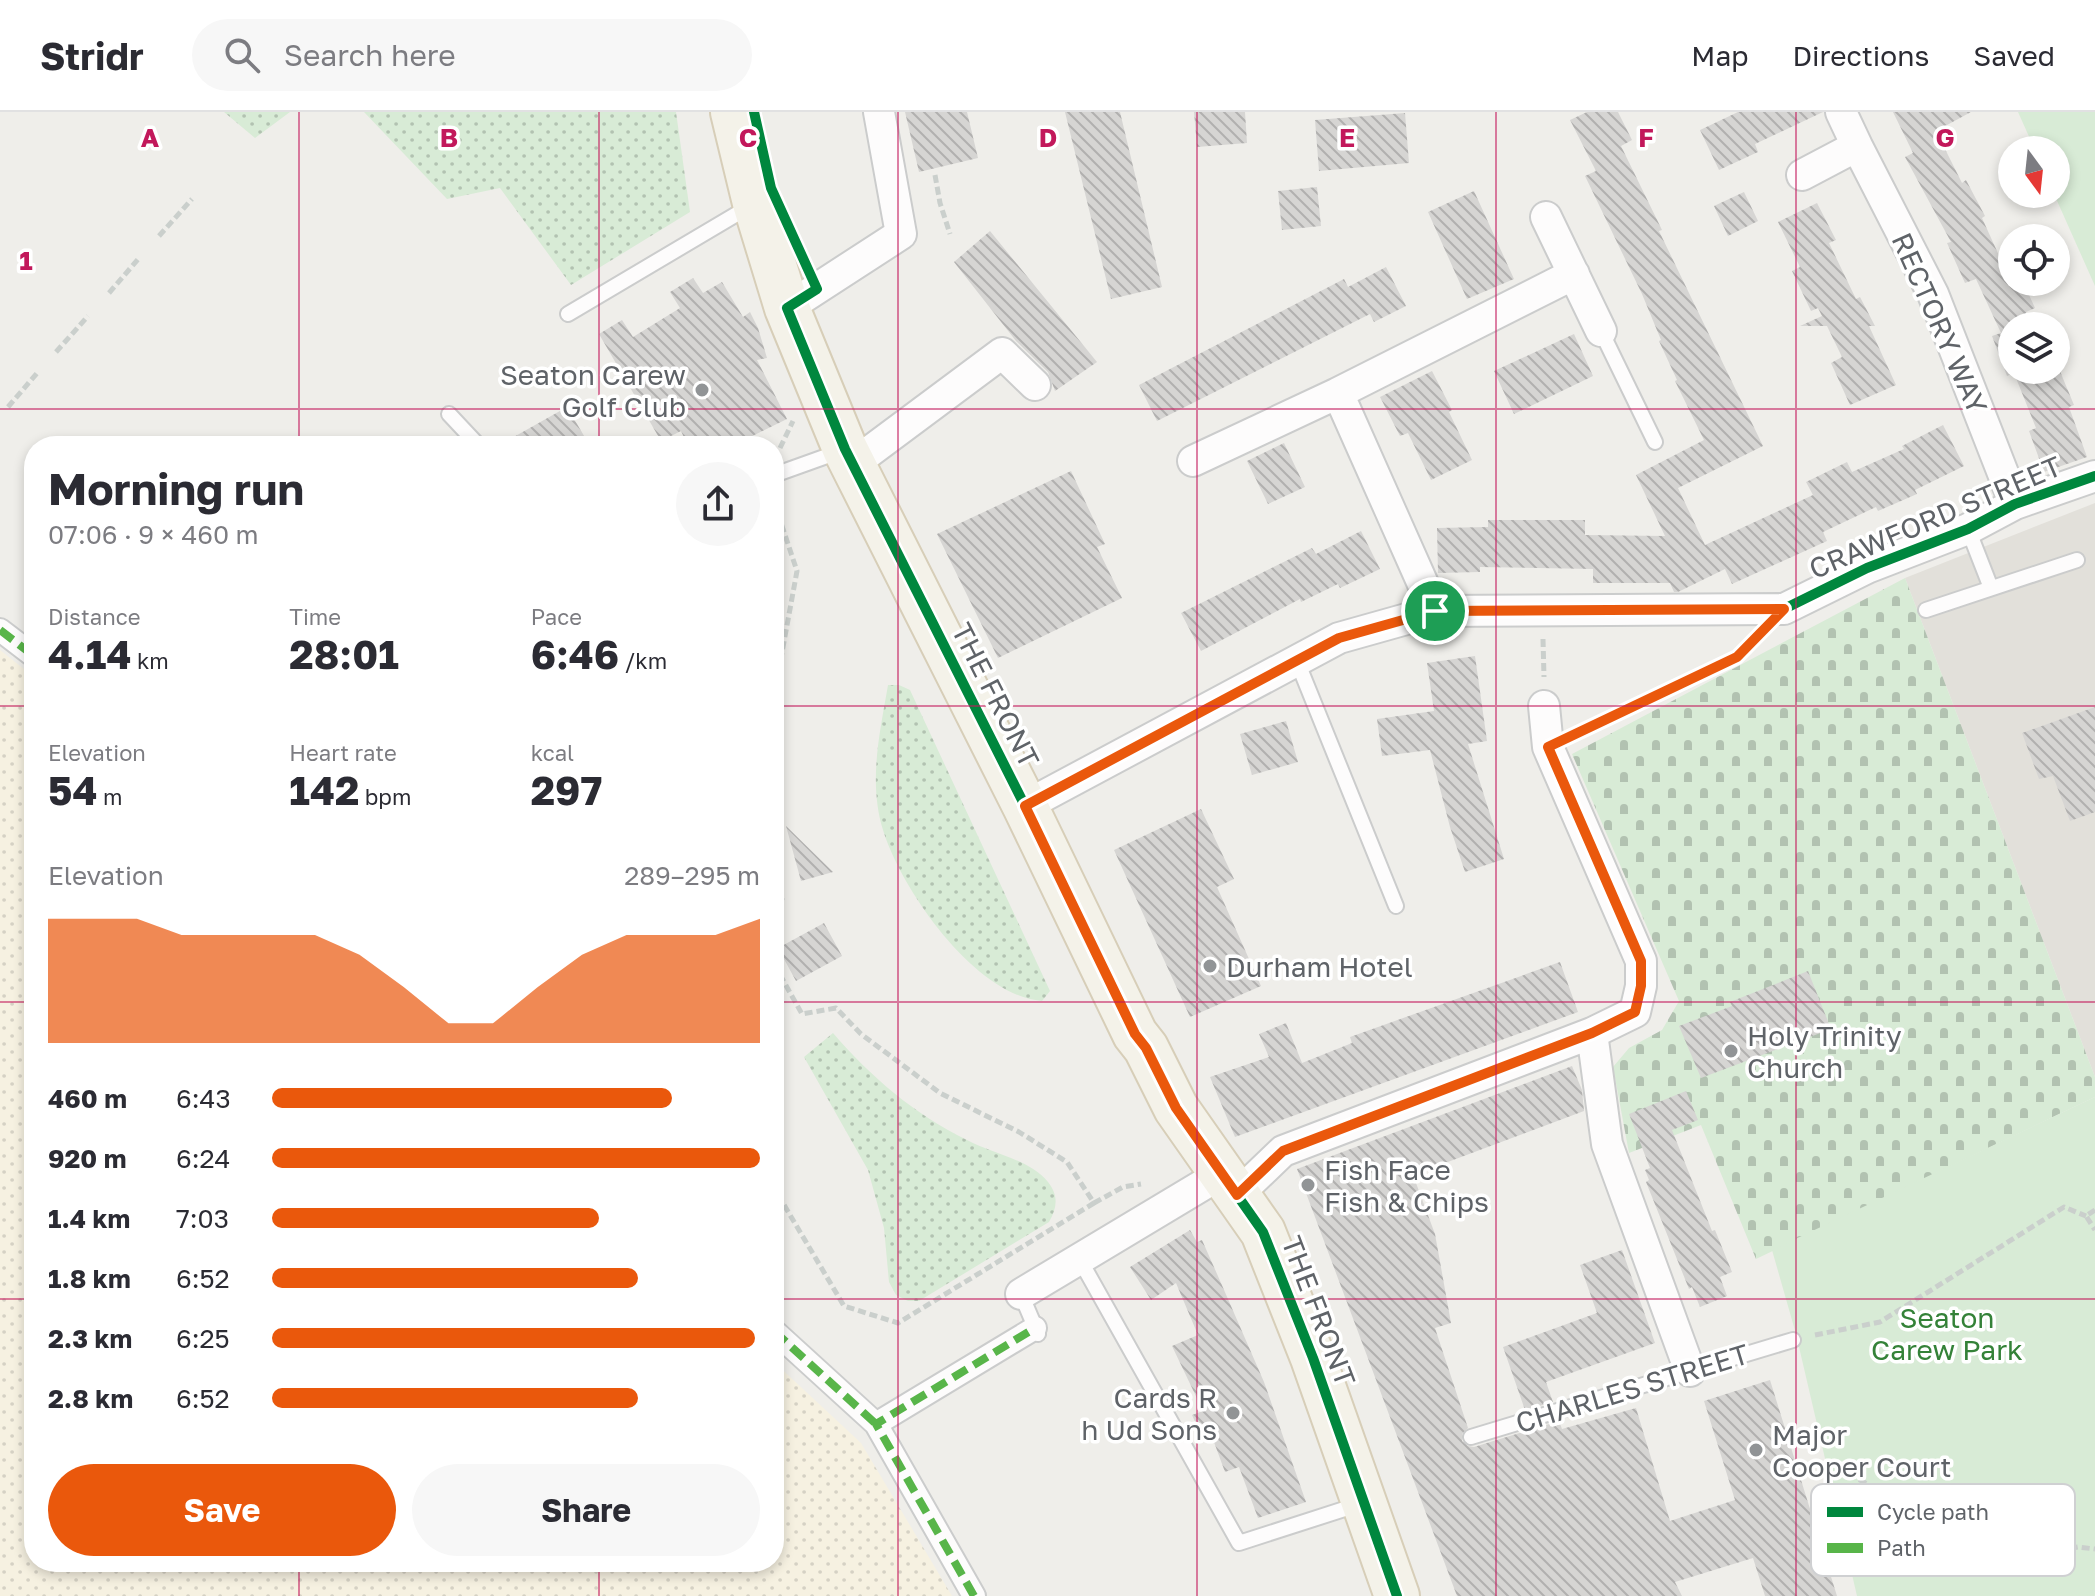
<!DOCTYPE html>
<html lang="en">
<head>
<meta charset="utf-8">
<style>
  :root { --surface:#fff; --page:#f7f7f7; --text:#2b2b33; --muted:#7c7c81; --line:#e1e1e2; --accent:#ea580c }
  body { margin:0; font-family:"Golos Text",sans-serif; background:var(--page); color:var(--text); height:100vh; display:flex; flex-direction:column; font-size:30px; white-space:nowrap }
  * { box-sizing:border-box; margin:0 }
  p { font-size:26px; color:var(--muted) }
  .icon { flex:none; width:44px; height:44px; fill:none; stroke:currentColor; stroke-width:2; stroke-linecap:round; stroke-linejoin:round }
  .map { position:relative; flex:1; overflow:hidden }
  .sheet { position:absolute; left:24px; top:324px; width:760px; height:1136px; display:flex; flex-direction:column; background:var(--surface); border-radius:32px; box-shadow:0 4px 12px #0003 }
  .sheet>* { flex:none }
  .needle { width:52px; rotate:165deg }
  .fabs { position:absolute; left:1998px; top:24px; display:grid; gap:16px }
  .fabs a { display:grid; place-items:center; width:72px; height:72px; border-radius:50%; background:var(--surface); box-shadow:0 4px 12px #0003; font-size:40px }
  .pin { position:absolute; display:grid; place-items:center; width:68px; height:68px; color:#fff; margin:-34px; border:4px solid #fff; border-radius:50%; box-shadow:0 2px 8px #0007 }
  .round { display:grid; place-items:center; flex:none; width:84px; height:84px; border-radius:42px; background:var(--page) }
  .summary { display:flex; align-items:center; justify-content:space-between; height:136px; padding:0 24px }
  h1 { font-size:44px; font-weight:700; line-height:60px }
  .stats { display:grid; grid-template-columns:repeat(3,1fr); gap:12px; height:136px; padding:8px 24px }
  .stats div { display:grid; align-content:center }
  .stats b { font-size:40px; font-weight:700 }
  .stats small { font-size:22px; font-weight:400 }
  .stats p { font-size:22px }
  .chart { height:224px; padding:16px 24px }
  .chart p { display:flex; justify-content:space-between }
  .chart svg { width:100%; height:144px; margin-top:8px; fill:var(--accent); opacity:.7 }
  .action { display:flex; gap:16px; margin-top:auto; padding:16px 24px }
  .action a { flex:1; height:92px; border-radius:48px; background:var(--accent); color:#fff; font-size:32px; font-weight:700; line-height:92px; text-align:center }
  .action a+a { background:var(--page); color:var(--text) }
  ul { padding:0 24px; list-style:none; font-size:26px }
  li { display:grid; grid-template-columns:128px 96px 1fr; align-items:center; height:60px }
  li i { height:20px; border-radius:10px; background:var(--accent) }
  header { display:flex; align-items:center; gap:48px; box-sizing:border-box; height:112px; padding:0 40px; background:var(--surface); border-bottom:2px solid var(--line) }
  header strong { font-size:38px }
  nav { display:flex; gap:44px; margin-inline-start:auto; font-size:28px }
  .search { width:560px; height:72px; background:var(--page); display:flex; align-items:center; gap:20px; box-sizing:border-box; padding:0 28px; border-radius:44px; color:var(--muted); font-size:30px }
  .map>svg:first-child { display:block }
  .education { fill:#e2e0da }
  .grass { fill:url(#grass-dots) }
  .sand { fill:url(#sand-dots) }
  .cemetery { fill:url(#cemetery-stones) }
  .park { fill:#d8ebd6 }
  .building { fill:url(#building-back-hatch) }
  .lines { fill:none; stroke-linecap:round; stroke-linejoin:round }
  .service-casing { stroke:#cbcccc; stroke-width:18 }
  .pedestrian-casing { stroke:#cbcccc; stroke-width:26 }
  .minor-casing { stroke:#cbcccc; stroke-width:34 }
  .primary-casing { stroke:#d7ceb8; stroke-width:48 }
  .path { stroke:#cacfcc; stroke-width:5; stroke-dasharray:8 4; stroke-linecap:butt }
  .service { stroke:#fdfcfc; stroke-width:14 }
  .pedestrian { stroke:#fdfcfc; stroke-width:22 }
  .minor { stroke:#fdfcfc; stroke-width:30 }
  .primary { stroke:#f4f2e9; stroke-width:44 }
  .quiet { stroke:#58b549; stroke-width:8; stroke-dasharray:16 8; stroke-linecap:butt }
  .cycleway-casing { stroke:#fff; stroke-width:15 }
  .cycleway { stroke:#00873e; stroke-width:10 }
  .route-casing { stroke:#fff; stroke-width:16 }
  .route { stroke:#ea580c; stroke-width:10 }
  .grid { fill:none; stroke:#c2185b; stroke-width:2; stroke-opacity:0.55 }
  .poi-dot { fill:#919496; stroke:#fff; stroke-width:3 }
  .labels { text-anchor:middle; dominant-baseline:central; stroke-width:7; stroke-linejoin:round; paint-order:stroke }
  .street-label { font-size:28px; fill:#5f6368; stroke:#fff }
  .poi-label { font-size:28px; fill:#5f6368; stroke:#fff; text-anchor:start }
  .park-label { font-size:28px; fill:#348238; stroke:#fff }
  .key { fill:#fff; stroke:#cfd0d2; stroke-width:2 }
  .key-label { font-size:22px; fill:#5f6368 }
  .grid-label { font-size:26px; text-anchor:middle; font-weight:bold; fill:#c2185b; stroke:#fff; stroke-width:7; stroke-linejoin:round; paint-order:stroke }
</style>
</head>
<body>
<header>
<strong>Stridr</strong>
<div class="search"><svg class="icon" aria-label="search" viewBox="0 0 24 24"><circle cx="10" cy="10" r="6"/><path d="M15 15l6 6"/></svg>Search here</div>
<nav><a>Map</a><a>Directions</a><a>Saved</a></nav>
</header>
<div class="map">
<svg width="2095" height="1484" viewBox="0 0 2095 1484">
  <defs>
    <pattern id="grass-dots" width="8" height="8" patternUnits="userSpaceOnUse" patternTransform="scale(2)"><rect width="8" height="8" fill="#d8ebd6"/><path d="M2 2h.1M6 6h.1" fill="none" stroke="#b2c2b1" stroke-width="1.8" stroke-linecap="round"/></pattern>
    <pattern id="sand-dots" width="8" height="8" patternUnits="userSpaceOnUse" patternTransform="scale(2)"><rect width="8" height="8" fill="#f6f1e1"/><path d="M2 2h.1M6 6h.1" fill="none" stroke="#d5d1c4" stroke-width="1.8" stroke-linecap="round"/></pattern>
    <pattern id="cemetery-stones" width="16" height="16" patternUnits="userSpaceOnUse" patternTransform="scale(2)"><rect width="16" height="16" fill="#d8ebd6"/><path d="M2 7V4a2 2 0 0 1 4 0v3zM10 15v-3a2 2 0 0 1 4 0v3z" fill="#b2c2b1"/></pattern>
    <pattern id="building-back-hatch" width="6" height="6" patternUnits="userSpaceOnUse" patternTransform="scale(2)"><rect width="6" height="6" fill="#d6d5d3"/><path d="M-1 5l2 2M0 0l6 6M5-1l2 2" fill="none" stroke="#b1b0af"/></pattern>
  </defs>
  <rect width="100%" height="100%" fill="#efeeea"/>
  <path class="education" d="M2095 391V965L1905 466Z"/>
  <path class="grass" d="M224 0H290L255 26Z
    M364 0H676L690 100 571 173 500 76 447 87Z
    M888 573H899L910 578 1050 879 1042 889C975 884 901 777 883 718 868 670 880 620 888 573Z
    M833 921C871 965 914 1002 967 1028 993 1042 1029 1047 1048 1070 1059 1084 1057 1096 1049 1110L919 1189H908L896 1183 889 1170 884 1116 868 1058 804 945Z"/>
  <path class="sand" d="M0 538 34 565V1450H774V1250L861 1331 952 1484H0Z"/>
  <path class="cemetery" d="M1905 466 2095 965V985L1756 1147 1701 1013 1629 1041 1613 955 1629 936 1662 918 1679 889 1572 642Z"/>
  <path class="park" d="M2018 0H2095V174L2054 82 2056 38H2035Z
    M2095 985V1484H1857L1796 1222 1772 1138Z"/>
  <path class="building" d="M905 0H967L978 46 919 60Z
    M1065 0H1120L1162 175 1111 187Z
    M1194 0H1245L1247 31 1197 35Z
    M1587 0H1618L1632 28 1621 34 1662 118 1659 119 1763 334 1678 376 1705 433 1813 383 1806 370 1847 350 1852 360 1904 337 1902 334 1943 313 1964 354 1915 378 1917 382 1878 399 1876 395 1823 420 1827 429 1732 472 1725 457 1678 480H1674L1670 471H1593V457L1480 455V460L1438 461 1437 416 1488 415V408H1585V423L1665 424 1636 363 1704 328 1675 269 1677 268 1659 229 1661 228 1642 182 1585 64 1596 59 1570 8Z
    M1738 0H1823L1755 32 1758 40 1719 58 1700 18Z
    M1893 0H1971L1936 19 1962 71 1966 68 1985 104 1982 106 2011 170H2023L2035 196 2026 200 2031 214H2012V258H2056L2057 252 2074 293 2069 295 2087 345 2044 360 2029 319 2036 316 2014 261 2007 264 1992 224 2001 221 1976 167 1965 171 1947 131 1951 130 1905 45 1913 41Z
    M1405 1 1409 51 1319 59 1315 8Z
    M1317 75 1321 114 1282 118 1278 79Z
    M1474 79 1514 167 1467 187 1428 100Z
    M1744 80 1758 109 1728 124 1714 94Z
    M1817 91 1836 128 1829 131 1856 187 1860 185 1875 214H1869L1896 273 1850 293 1831 251 1842 245 1827 214H1800L1822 204 1818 196 1811 199 1792 159 1800 155 1778 110Z
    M990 119 1097 250 1055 279 1048 260 1016 229 954 150Z
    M1386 155 1406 194 1374 210 1370 202 1157 309 1139 273 1344 167 1348 175Z
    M693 166 703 181 722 170 743 205 750 200 758 216 767 246 757 248 787 307 732 334H688L681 319 661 329 599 222 622 208 633 225 680 196 670 180Z
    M1574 222 1593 264 1514 302 1494 259Z
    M1432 259 1452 298 1449 300 1472 348 1431 368 1408 321 1400 324 1380 285Z
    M567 295 590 334H498Z
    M1284 331 1305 375 1268 392 1247 349Z
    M1071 359 1105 432 1097 435 1122 486 998 546 937 422Z
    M1361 419 1380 457 1340 476 1338 472 1301 490 1300 487 1201 539 1181 501 1312 436 1316 442Z
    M1475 544 1487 629 1468 632 1504 747 1465 760 1450 715 1430 638 1382 644 1377 607 1434 599 1427 551Z
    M2095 595V700L2070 709 2053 664 2039 667 2022 621Z
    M1286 609 1298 650 1252 663 1240 622Z
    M1201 697 1234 767 1217 775 1261 874 1190 905 1114 738Z
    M786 714 833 760 801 769Z
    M824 811 842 844 796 869 778 836Z
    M1560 850 1578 900 1235 1025 1210 965 1269 945 1259 922 1286 911 1302 951 1352 931 1350 925Z
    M1808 859 1831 917 1701 966 1679 914 1732 894 1730 890Z
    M1572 954 1582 978 1584 999 1413 1063 1435 1122 1451 1211 1435 1216 1468 1316 1462 1322V1329L1468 1334 1474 1335 1559 1309 1562 1317 1636 1296 1670 1409 1735 1388 1704 1289 1770 1268 1837 1484H1765L1753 1446 1675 1470 1682 1484H1457L1297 1057Z
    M1686 979 1698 1008 1672 1018 1712 1119 1715 1118 1732 1160 1720 1165 1727 1184 1700 1195 1692 1175 1689 1177 1646 1070 1649 1068 1645 1058 1650 1056 1629 1002Z
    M1190 1118 1197 1130 1202 1128 1221 1171 1264 1270 1306 1390 1258 1406 1239 1355 1225 1360 1211 1322 1202 1325 1192 1303 1203 1299 1172 1234 1198 1223 1176 1171 1151 1188 1130 1155Z
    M1622 1138 1655 1231 1546 1270 1553 1290 1525 1298 1503 1235 1597 1201 1580 1153Z"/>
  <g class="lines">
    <g class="service-casing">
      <path id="service" d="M568 202 752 93
        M1601 219 1655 330
        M449 302 479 334
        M774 363 841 339
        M1968 417 1991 476
        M1926 498 2077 448
        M1297 549 1396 794
        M1080 1148 1239 1431 1360 1392
        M1021 1182 1038 1222
        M1471 1325 1793 1228"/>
    </g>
    <g class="pedestrian-casing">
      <path id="pedestrian" d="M0 518 34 544
        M774 1219 876 1312
        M974 1484 876 1312 1035 1216"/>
    </g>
    <g class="minor-casing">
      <path id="minor" d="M1841 0 1857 34
        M1802 63 1857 34 1933 182 2015 392
        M1546 105 1601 219
        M787 196 901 122 879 0
        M1193 349 1338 281
        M853 352 1002 241 1035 273
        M1435 499 1338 281 1574 162
        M1025 694 1339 526 1435 499 1784 497 1867 456 1968 417 2015 392 2095 364
        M1592 921 1607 1032 1690 1259
        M1237 1083 1283 1039 1592 921 1635 900 1641 874V849L1548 635 1544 594
        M1021 1182 1221 1062"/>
    </g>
    <g class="primary-casing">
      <path id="primary" d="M733 0 755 91 787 196 845 337 1025 694 1135 922 1146 936 1176 996 1263 1120 1313 1246 1397 1484"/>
    </g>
    <path class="path" d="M935 63 940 91 950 122
      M159 124 192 87
      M109 181 140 145
      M56 240 88 204
      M8 295 38 260
      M780 336 793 309
      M774 390 797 459 774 584
      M1543 527 1544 565
      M1578 621 1737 545 1755 527
      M774 727 782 787 774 795
      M774 852 802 902 836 896 861 922 940 981 1019 1020 1067 1050 1094 1091 898 1211 844 1194 774 1076
      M1094 1091 1123 1075 1141 1072
      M2095 1098 2086 1104 2095 1118
      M1815 1223 1880 1210 2064 1095 2086 1104
      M1838 1356 1871 1374 1913 1438 1961 1456 2078 1435 2095 1437"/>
    <use href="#service" class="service"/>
    <use href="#pedestrian" class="pedestrian"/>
    <use href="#minor" class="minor"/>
    <use href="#primary" class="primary"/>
    <path class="quiet" d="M0 518 34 544
      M774 1219 876 1312
      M974 1484 876 1312 1035 1216"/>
    <g class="cycleway-casing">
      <path id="cycleway" d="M754 0 771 76 817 177 787 196 845 337 1025 694 1135 922 1146 936 1176 996 1263 1120 1313 1246 1397 1484
        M1025 694 1339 526 1435 499 1784 497 1867 456 1968 417 2015 392 2095 364"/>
    </g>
    <use href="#cycleway" class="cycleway"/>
  </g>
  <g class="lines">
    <g class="route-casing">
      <path id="route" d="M1784 497 1737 545 1548 635 1641 849V874L1635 900 1592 921 1283 1039 1237 1083 1176 996 1146 936 1135 922 1025 694 1339 526 1435 499Z"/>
    </g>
    <use href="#route" class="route"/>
  </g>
  <path class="grid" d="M299 0V334M599 0V334M898 0V1484M1197 0V1484M1496 0V1484M1796 0V1484M0 297H2095M0 594H34M774 594H2095M0 890H34M774 890H2095M0 1187H34M774 1187H2095M299 1450V1484M599 1450V1484"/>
  <g class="poi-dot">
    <circle cx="702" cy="278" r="8"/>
    <circle cx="1210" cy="854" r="8"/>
    <circle cx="1731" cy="939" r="8"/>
    <circle cx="1308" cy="1073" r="8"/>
    <circle cx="1233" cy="1301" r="8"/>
    <circle cx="1756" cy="1338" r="8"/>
  </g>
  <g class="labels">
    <g class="street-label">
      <text transform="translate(1940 211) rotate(66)">RECTORY WAY</text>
      <text transform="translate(1935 405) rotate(-23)">CRAWFORD STREET</text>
      <text transform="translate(996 583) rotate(63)">THE FRONT</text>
      <text transform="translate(1319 1199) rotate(69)">THE FRONT</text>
      <text transform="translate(1632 1276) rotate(-17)">CHARLES STREET</text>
    </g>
    <g class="poi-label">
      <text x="686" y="262" text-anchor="end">Seaton Carew<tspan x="686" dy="32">Golf Club</tspan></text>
      <text x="1226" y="854">Durham Hotel</text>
      <text x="1747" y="923">Holy Trinity<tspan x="1747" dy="32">Church</tspan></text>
      <text x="1324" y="1057">Fish Face<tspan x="1324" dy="32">Fish &amp; Chips</tspan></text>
      <text x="1217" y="1285" text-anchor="end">Cards R<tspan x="1217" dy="32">h Ud Sons</tspan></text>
      <text x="1772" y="1322">Major<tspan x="1772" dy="32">Cooper Court</tspan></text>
    </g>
    <g class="park-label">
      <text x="1947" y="1205">Seaton<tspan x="1947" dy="32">Carew Park</tspan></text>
    </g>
  </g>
  <rect x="1811" y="1372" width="264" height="92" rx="12" class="key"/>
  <rect x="1827" y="1395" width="36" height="10" fill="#00873e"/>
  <rect x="1827" y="1431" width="36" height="10" fill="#58b549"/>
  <g class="key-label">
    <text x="1877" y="1408">Cycle path</text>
    <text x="1877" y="1444">Path</text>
  </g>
  <g class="grid-label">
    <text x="150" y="35">A</text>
    <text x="449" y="35">B</text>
    <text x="748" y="35">C</text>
    <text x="1048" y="35">D</text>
    <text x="1347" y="35">E</text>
    <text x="1646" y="35">F</text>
    <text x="1945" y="35">G</text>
    <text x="26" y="158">1</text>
  </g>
</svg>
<div class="fabs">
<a><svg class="needle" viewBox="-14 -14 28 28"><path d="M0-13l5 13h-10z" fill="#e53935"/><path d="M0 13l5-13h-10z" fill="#7c7c81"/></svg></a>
<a><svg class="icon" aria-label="locate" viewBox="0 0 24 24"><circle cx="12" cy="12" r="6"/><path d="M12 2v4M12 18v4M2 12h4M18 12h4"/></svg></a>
<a><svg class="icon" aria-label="layers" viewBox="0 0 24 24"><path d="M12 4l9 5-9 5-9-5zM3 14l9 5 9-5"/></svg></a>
</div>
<div class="pin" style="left:1435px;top:499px;background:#1e9e55"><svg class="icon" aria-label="arrive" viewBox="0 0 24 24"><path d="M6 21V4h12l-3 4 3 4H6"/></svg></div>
<section class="sheet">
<div class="summary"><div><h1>Morning run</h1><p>07:06 · 9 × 460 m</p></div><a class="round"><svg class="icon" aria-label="share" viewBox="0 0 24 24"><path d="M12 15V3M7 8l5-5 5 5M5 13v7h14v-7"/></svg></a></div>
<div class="stats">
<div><p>Distance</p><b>4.14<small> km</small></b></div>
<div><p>Time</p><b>28:01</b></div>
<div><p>Pace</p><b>6:46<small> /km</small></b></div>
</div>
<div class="stats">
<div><p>Elevation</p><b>54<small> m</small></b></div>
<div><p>Heart rate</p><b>142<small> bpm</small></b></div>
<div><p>kcal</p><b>297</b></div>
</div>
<div class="chart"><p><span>Elevation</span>289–295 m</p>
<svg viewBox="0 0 160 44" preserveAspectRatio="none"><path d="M0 44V6L10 6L20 6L30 11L40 11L50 11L60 11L70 17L80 27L90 38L100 38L110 27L120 17L130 11L140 11L150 11L160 6V44z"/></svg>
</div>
<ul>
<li><b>460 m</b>6:43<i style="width:82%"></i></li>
<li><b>920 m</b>6:24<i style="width:100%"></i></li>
<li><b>1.4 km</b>7:03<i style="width:67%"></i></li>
<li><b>1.8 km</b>6:52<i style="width:75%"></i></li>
<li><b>2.3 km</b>6:25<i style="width:99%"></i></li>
<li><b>2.8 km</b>6:52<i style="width:75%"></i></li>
</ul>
<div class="action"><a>Save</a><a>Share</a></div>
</section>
</div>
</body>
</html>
